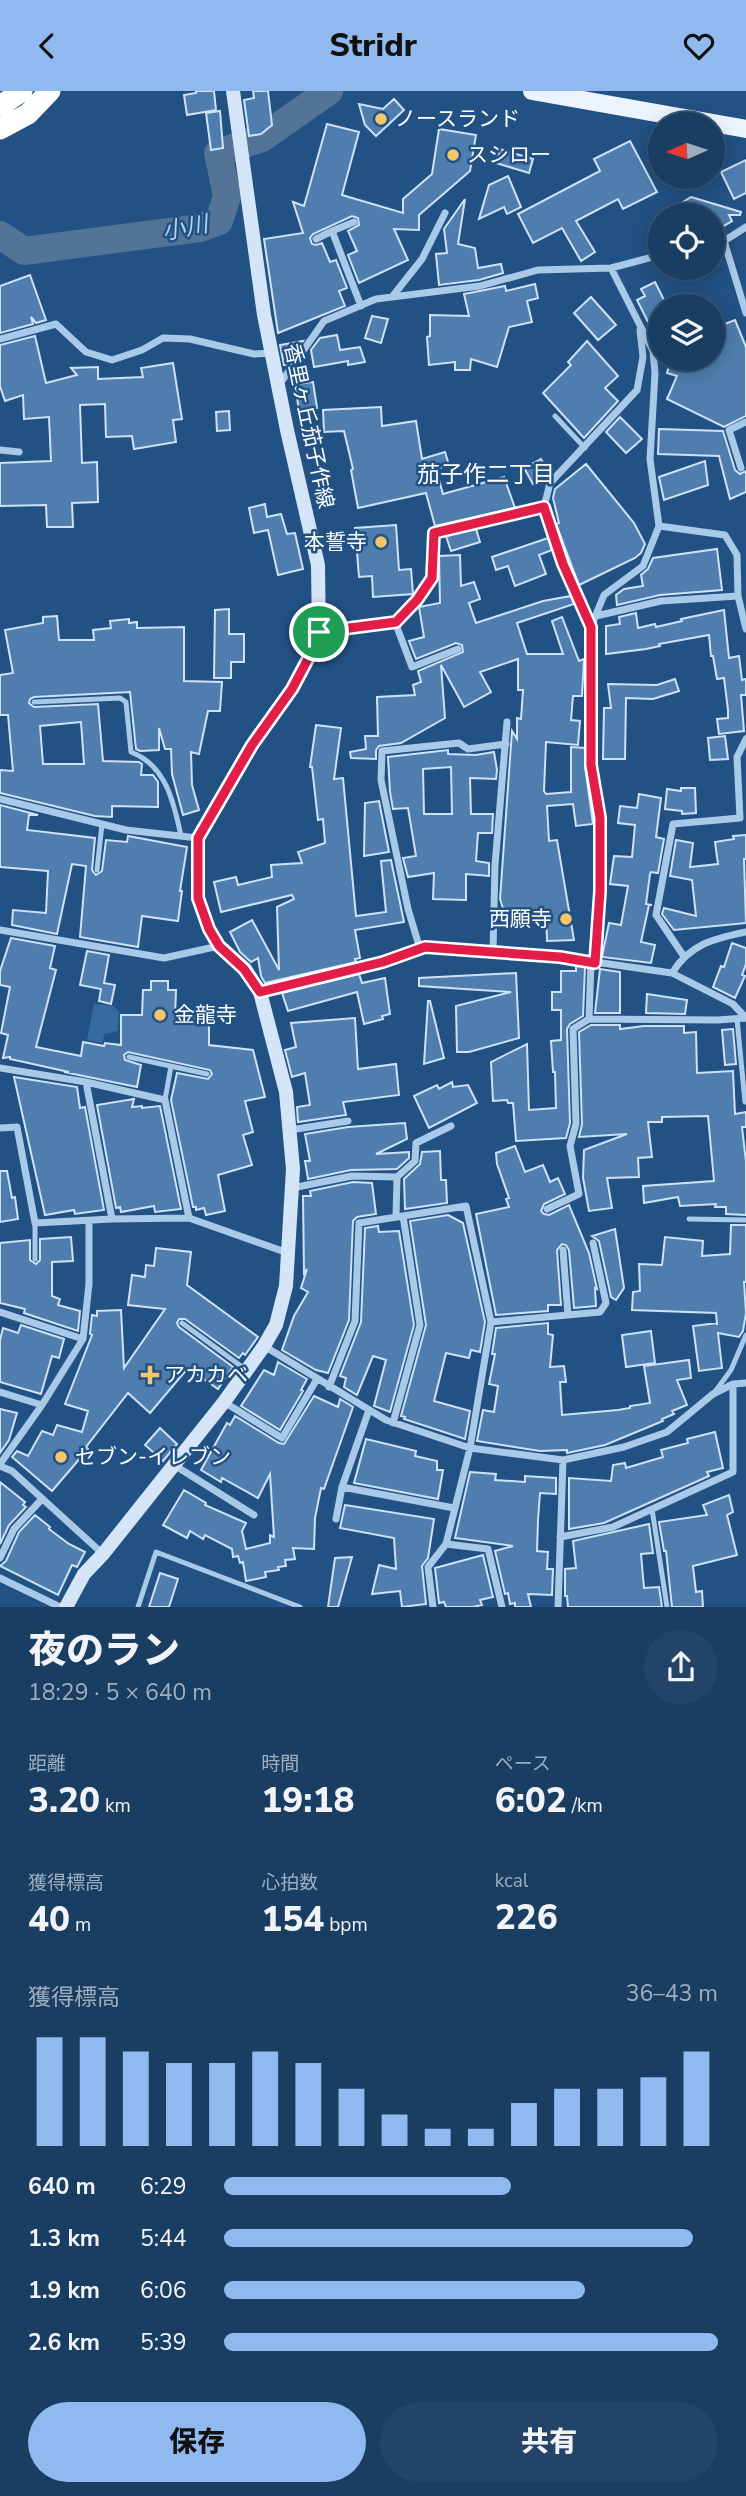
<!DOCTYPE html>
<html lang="ja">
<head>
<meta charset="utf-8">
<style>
  :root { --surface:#1a3d62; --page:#234468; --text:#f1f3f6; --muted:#9faebe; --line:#385677; --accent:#90b9f0 }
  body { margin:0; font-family:"Nunito Sans","Noto Sans JP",sans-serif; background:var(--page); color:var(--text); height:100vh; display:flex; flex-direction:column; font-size:26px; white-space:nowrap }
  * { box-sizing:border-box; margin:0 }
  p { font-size:23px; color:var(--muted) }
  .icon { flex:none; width:38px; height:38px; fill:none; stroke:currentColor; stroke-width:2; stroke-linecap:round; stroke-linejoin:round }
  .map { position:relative; height:1516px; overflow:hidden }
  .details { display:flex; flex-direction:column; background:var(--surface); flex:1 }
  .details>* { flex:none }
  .needle { width:46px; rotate:267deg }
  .fabs { position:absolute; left:648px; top:21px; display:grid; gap:14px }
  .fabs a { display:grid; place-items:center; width:77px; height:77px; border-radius:50%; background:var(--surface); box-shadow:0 4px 18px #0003,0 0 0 2px var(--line); font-size:35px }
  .pin { position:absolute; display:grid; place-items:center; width:60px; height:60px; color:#fff; margin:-30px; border:4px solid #fff; border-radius:50%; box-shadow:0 2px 7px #0007 }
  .round { display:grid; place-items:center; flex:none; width:74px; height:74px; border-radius:37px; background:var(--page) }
  .headline { display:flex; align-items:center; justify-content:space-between; height:119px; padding:0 28px }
  h1 { font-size:38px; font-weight:800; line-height:52px }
  .stats { display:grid; grid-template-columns:repeat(3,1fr); gap:10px; height:119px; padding:7px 28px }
  .stats div { display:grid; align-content:center }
  .stats b { font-size:35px; font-weight:800 }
  .stats small { font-size:19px; font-weight:400 }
  .stats p { font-size:19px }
  .chart { height:196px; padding:14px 28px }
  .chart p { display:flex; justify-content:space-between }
  .chart svg { width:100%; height:126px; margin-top:7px; stroke:var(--accent); stroke-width:6 }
  .action { display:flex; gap:14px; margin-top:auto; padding:14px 28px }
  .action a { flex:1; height:80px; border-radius:42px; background:var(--accent); color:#111; font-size:28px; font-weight:800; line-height:80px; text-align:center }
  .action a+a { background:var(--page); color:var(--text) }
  ul { padding:0 28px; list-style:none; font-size:23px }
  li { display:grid; grid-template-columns:112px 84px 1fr; align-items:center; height:52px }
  li i { height:18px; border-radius:9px; background:var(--accent) }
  header { display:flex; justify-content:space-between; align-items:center; height:91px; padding:0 28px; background:var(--accent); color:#111; font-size:32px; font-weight:800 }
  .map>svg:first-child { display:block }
  .green { fill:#366ba0 }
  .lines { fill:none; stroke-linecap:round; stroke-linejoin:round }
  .river { stroke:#537397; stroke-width:28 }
  .building { fill:#4f7dad; stroke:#cde2f6; stroke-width:2; fill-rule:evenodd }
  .lane { stroke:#a9c9e8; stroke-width:5 }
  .street { stroke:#a9c9e8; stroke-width:7 }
  .secondary { stroke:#d4e5f7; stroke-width:14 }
  .primary { stroke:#ecf4fe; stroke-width:18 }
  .highway { stroke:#fff; stroke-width:21 }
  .route-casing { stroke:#fff; stroke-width:14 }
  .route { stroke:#e11d48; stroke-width:9 }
  .poi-dot { fill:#f4c76b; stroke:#225183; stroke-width:2.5 }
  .labels { text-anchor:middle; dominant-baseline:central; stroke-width:5; stroke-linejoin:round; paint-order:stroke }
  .poi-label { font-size:21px; fill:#fff; stroke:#225183; text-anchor:start }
  .street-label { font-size:21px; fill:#fff; stroke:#225183 }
  .water-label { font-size:23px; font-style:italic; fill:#b5d2f0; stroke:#225183 }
  .neighbourhood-label { font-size:23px; fill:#fff; stroke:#225183 }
</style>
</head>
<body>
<header><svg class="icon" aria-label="back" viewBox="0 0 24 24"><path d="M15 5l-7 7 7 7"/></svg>Stridr<svg class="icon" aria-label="heart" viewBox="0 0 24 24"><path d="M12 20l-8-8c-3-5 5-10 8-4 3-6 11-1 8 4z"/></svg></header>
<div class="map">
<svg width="746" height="1516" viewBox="0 0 746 1516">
  <rect width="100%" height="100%" fill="#225183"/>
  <path class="green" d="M94 913 114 915 119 921 118 940 105 943 102 952 87 949Z"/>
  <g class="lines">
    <path class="river" d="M0 144 24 160 200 137 219 130 227 105 218 62 262 47 329 0"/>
  </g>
  <path class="building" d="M196 0H214L216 19 187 24 184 4 196 2Z
    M253 0H268L272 34 261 43 249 45 244 9 254 7Z
    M394 8 404 19 376 45 365 34 359 13 383 18Z
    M220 20 223 57 211 59 206 22Z
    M327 33 359 41 342 104 403 122V108L432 83 439 38 476 44 470 80 419 124V139L394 138 408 169 359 192 348 164 357 160 348 140 359 134 358 127 352 125 313 143 310 147 312 153 316 154 322 152 330 171 336 169 347 197 339 200 345 215 278 242 264 148 303 142 293 111 304 115Z
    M630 50 657 101 623 118 618 108 576 130 595 161 581 170 562 137 533 152 518 123 600 80 594 68Z
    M500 58 533 68 529 82 496 72Z
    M746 69V102L734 108 721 81Z
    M508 85 521 116 507 123 504 116 479 128 489 94Z
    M691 106 741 121 740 124H729L732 130 712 142V124H691L683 111Z
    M465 108 458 153 475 157 478 177 501 173 503 182 479 189 439 194 436 163 447 162 444 138Z
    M30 184 46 229 36 232 31 226 33 233 0 242V195Z
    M655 191 667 215H660V255L637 209 645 205 641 198Z
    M535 193 538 207 527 210 532 231 509 236 497 276 471 268 470 279H455V271L429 274 427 246 430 245V224L469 225 464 203 505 195 506 200Z
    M591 206 616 234 598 249 574 222Z
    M372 225 388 228 381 252 365 247Z
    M735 229 746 256V325L724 336 667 308 677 285 667 282 671 268H712V238Z
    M337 244 340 259 360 256 365 271 348 274V270L314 276 311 259 320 247Z
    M35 245 46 292 77 284 71 277 98 276V288L143 286 141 277 173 272 182 328 173 329 176 351 134 358 132 345 106 346 105 313 80 314 82 372 97 371 98 411 72 412 73 436H47L46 414 0 415V372L51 370 49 326 24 328 23 304 5 310 0 295V254Z
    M303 250 286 274H284L280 254Z
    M587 250 618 285 605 297 618 310 584 347 543 302 571 274 568 271Z
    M313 291 317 317 299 320 295 293Z
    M381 316 382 335 416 330 422 368 445 361 449 374 436 378 443 403 504 386 515 417 435 435 426 402 358 417 351 379 353 378 344 340 324 341 323 319Z
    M229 320 230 339 217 340 216 321Z
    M620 326 642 348 626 362 606 341Z
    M659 338 723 340 735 379 740 383 746 380V401L730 408 719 365 658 363Z
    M541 368 550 383 533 393 524 377Z
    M705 370 708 394 664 409 659 386Z
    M586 373 634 432 645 453 641 462 635 467 579 494 556 433 559 432 553 407 555 398Z
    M265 413 267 426 281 423 287 443 295 442 303 478 278 484 268 439 254 442 249 417Z
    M396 434 399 479 411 478 413 503 373 506 372 485 359 486 355 437Z
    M476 438 480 451 451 460 446 445Z
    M548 447 552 459 539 464 546 483 515 495 508 475 496 479 492 466Z
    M717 458 722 499 660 504 617 514 616 504 624 498 643 495 641 484 648 478 653 467Z
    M460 464 461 495 474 491 480 508 469 512 476 532 543 510 571 505 574 513 517 532 527 563H563L552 530 562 526 579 570 584 568 582 605H573L571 629 580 630 578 654 546 651 544 700 546 703 571 701V656L585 657V675L593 733 576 735 573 713 547 715 549 750 557 749 574 849 547 850 546 821 526 828 524 822 506 827 500 808 512 640 517 648V627L521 628 523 599H518V568L480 581 491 601 464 616 441 574 445 627 401 652 379 655 376 659V668L351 667 350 661 366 658 365 645H378L377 606 415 604 413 594 421 591 418 580 463 561 462 554 456 552 416 568 409 550 424 546 419 516 440 512 439 465Z
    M229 518V543H244V571H231V587H214L215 519Z
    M724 519 729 567 739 565 742 589 746 588V604H741L744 640 719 643 717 628 728 627V619L724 587 717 588 713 565H711L709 544 659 553 660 555 646 558 606 563V535L620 533 619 526 636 522 638 537 655 533 656 536 682 530 681 528Z
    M57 525 59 549H94L93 539 111 537 110 530 129 528V532L137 531V537L184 536V590L222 591 220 620H208L199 663 191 661 192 694 199 719 183 724 172 683 171 658H165L159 637V659L140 660 136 658 130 601 34 606 30 608 29 612 34 616 98 613 103 670 139 671 142 673 141 684H153L158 691V716L112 715V726L95 725 0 702V679L13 680 8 624H0V584L13 582 5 539 43 532V526ZM81 631 84 673H43L40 635Z
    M675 588 679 600 653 608 626 607 625 668H603L604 617H611L608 593 657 594Z
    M316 634 341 637 334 688 343 687 356 825 386 821 381 770 391 769 404 831 355 839 360 867 355 868 356 871 265 892 261 885 258 867 251 871 240 861 230 841 252 829 279 879 277 816 294 808 292 804 221 821 214 791 236 786 238 794 272 786 271 774 302 772 298 761 325 752 323 728 318 729 312 676H310Z
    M725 645 728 668 710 669 708 647Z
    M448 659V663L476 664 494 661 497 679 496 688 470 687 471 723H493L492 742H478L476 770 489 772V785L466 783V809L433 808 434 782 408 786 403 767 416 765 408 717 393 718 390 701 388 666ZM451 676 452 723H424L423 678Z
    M681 697H695L696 722 682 723V720L665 718 667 698 681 700Z
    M639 703 661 707 656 746 664 748 658 782 651 781 650 783 646 813 652 814H649L641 851 655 854 651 872 602 866 609 832 621 834 628 795 610 793 614 765 632 766 635 734 618 732 620 715 637 717Z
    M379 710 389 761 364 765 365 712Z
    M0 714 38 724H29L27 739 95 747 92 779 96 784 102 780 106 749 127 751 128 745 187 756 180 800H182L178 830 142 825 138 856 80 846 86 775 72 773 57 843 12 834 13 819 46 822 48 780 0 776Z
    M746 744V768H744L746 832 674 839 662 823 664 817 696 825 692 789 670 785 676 749 693 752 690 776 718 773 715 751 734 748 733 745Z
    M11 847 55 855 50 877 56 879 36 956 81 965 83 951 104 955 105 952 121 954V924H142L143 899H151V890H168V899H176L175 926 209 927V954L253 959 265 1006 245 1010 253 1041 243 1044 252 1074 218 1084 225 1120 206 1124 204 1117 196 1119V1116H193L171 1009 177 982 208 988 212 983 210 979 128 961 124 964 125 969 141 974 137 996 64 981H69L10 968V966L3 967 8 944 1 942 10 896 0 894V880Z
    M732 852 746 857V873L742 884 745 885 735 907 713 896 721 875 724 876Z
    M87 860 109 864 104 892 115 894 111 913 99 910 101 898 80 894Z
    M576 874 585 876 583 925 570 933 567 938 570 1032 566 1047 516 1050 513 1012H508L507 1009 493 1010 491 971 527 953 529 1019 556 1017 555 981H553L551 950 561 949V919H552V901H561V880H576Z
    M600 878 620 881V922H595Z
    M516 882 519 947 469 961H457L456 915 511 901 419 895V887Z
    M359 883 362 892 385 887 390 923 382 925 383 928 364 933 357 901 288 920 282 902Z
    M647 903 687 909 685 923 646 922Z
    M428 910H430L444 967 424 973Z
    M355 927 358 978 396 973 399 1004 343 1011 346 1024 298 1031 297 1016 310 1014 305 982 292 986 285 959 296 956 291 932Z
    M591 934H620V938L644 935H684V942L696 941 697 982 733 980 735 1023 746 1021V1036H742L746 1071V1124L726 1123V1116H715L716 1113 680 1115 678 1106 644 1112 643 1095 714 1090 708 1025 662 1026V1031H648L652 1066 638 1067 639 1086 607 1087 612 1117 589 1120 583 1087 584 1059 627 1043 579 1046 582 1033 579 941Z
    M733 938 736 973 725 974 722 939Z
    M14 986 77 996 80 1017 85 1016 104 1119 75 1123 74 1119 45 1124Z
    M452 991 453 996 468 994 477 1012 429 1037 414 1005 437 994 439 998Z
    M134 1008 132 1016 142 1015V1017L160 1015 181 1118 155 1121 154 1115 121 1121 120 1116 116 1117 97 1014Z
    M405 1032 407 1048 376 1063 409 1061V1067L397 1078 351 1079 308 1088 305 1070H310L305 1043 348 1036Z
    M515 1055 525 1081 543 1074 550 1091 558 1087 565 1103 544 1113 541 1120 544 1123 549 1124 569 1114 589 1162 597 1198 595 1197 596 1215 574 1217 569 1159 566 1154 562 1153 557 1159 561 1214H548V1220L496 1224 476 1123 509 1116 506 1108 509 1107 497 1073 496 1062Z
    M440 1060 441 1089H446L447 1112 405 1118 404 1088 420 1073 422 1061Z
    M0 1080H7L12 1107 15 1106 18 1128 0 1131Z
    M353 1091 372 1092 376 1123 357 1126 353 1130 349 1229 328 1282 316 1279 282 1259 294 1225 308 1201 301 1197 307 1178 304 1182 303 1105H311L310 1100Z
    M448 1124 463 1132 485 1231 480 1261 471 1259 469 1267 446 1262 434 1310 470 1320 465 1348 404 1328 405 1326 401 1325 426 1234 410 1130Z
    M731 1134H746V1191H744L746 1222 743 1240 739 1246 718 1242 722 1277 699 1280 693 1235 717 1232V1234L716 1222 632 1219 633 1201 640 1200 639 1173 662 1174 665 1146 703 1150 702 1165 730 1163Z
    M378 1135 379 1141 399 1140 414 1234 390 1321 374 1315 386 1269 373 1265 357 1304 344 1296 346 1287 340 1285 361 1231 365 1137Z
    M615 1138 624 1197 616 1209 611 1206 599 1150 592 1145Z
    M71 1146 73 1170 52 1171V1205L60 1208 58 1214 80 1220 78 1240 24 1222 25 1218 0 1212V1152L30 1149V1169L36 1173 40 1169V1148Z
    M156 1157 191 1161 187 1194 258 1246 245 1264 243 1262 239 1267 185 1228H179L177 1232 179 1236 233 1276 218 1298 188 1277 150 1322 128 1302 86 1356 88 1358 52 1400 12 1366 17 1360 28 1365 42 1340 53 1344 57 1334 82 1341 88 1320 65 1313 92 1244 90 1243 92 1224 97 1225V1220L121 1219 124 1277 165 1218 128 1214 132 1184 145 1186 146 1174 154 1175Z
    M548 1232V1243L553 1244 550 1276 564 1275 566 1291H560L562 1324 618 1319 630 1317V1315L650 1312 644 1275 689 1269 691 1287 677 1289 687 1314 672 1320 674 1323 662 1328 663 1330 605 1354 567 1362V1359L540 1360 477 1350 483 1319 494 1321 498 1295 489 1293 495 1263H492L496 1237Z
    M21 1234 64 1248 59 1267 52 1265 41 1303 0 1291V1249L3 1237 18 1242Z
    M651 1240 655 1272 626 1276 622 1244Z
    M278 1271 307 1288 301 1299 303 1300 280 1339 241 1315 264 1279 274 1284Z
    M314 1305 338 1316 340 1308 353 1316 324 1398 321 1397 315 1427 314 1458 293 1457 295 1468 285 1469 286 1475 278 1476 279 1479 265 1481 266 1486 246 1490 243 1471 240 1472 238 1465 233 1466 232 1458 205 1444 203 1448 190 1440 187 1447 163 1434 184 1399 206 1412 205 1414 246 1432 242 1440 246 1458 270 1452V1444L274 1446 270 1383 258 1407 222 1387 221 1391 201 1379 227 1332 230 1334 235 1325 279 1352 284 1353Z
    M0 1318 17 1322 9 1349 0 1362Z
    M160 1337 177 1353 163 1370 145 1354Z
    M715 1341 723 1377 707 1381 709 1385 604 1432 569 1438V1387L611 1390 613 1374 625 1372 626 1377 663 1366 661 1359 688 1352 687 1348Z
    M366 1348 416 1360 415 1365 437 1370V1379H443L438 1408 354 1392Z
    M470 1381 496 1383 495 1389 525 1391V1385L556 1387V1403L540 1402 538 1429 537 1460 548 1461 547 1478H553L552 1504 528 1503 531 1516H515V1512L510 1513 508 1502 505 1503 495 1460 513 1455 455 1447Z
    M0 1391 25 1411 23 1414 26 1416 9 1434 0 1453Z
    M729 1404 733 1421 727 1424 737 1464 693 1475 696 1501 702 1500 703 1516H672L666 1460H664L659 1431 707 1424 703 1414Z
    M345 1414 434 1428 428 1467 422 1475 426 1513 402 1516 400 1500 372 1503 379 1474 396 1478 394 1447 340 1437Z
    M35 1424 50 1436 49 1438 69 1453 85 1461 77 1476 72 1474 58 1504 0 1475 6 1470 19 1441Z
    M649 1433 653 1462 641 1463 644 1497 659 1496 662 1516H568L567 1505H565V1478L576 1477 573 1450Z
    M483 1464 493 1506 480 1509 482 1514 473 1516H446L444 1511 439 1512 435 1477Z
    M352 1466 338 1516H328L335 1467Z
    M160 1482 178 1488 169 1516H149Z"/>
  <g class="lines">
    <path class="lane" d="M555 325 585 357
      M34 611 120 607 126 611 131 661C166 674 174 712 181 745
      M97 779 102 733
      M737 928 745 1011
      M129 966 207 983
      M165 1009 171 975
      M689 1128 746 1129
      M35 1168V1132
      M182 1232 245 1278
      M714 1302 731 1279 746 1244
      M652 1418 667 1516
      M138 1516 156 1461 300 1516"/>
    <path class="street" d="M354 131 332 140 361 215
      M316 148 332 140
      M724 150 746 222
      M712 152 724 150 746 136
      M392 206 422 168 445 122
      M0 248 56 233 86 261 112 269 142 259 163 247 190 248 254 263 271 262
      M279 294 324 230 376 208 480 195 538 179 611 177 660 164
      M0 359 19 361
      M741 377 729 339 746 331
      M659 435 725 444 737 464 738 505 746 538
      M596 525 661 510 738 505
      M395 531 412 576 458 558
      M591 536 563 473 544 416 550 392 637 299 643 266 640 239
      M319 541 395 531 417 509 432 487 434 442 544 416
      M0 708 126 739 198 747
      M0 839 164 867 219 855
      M420 858 408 818 381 689 382 660 459 652 468 658 506 653
      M493 861 495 774 507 631
      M683 864 656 824 673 733 740 727 737 666 746 648
      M591 871 589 928 718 929 745 927
      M595 872 600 800V727L591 674V536L604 504 643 475 659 435 650 368 655 282 653 260 611 177
      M672 882 733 913 746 927
      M260 901 383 871 425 856 560 866 672 882C690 853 713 848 746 841
      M0 977 86 991 165 1009 189 1127
      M86 991 112 1128
      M0 1037 17 1036 35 1132 112 1128 189 1127 288 1162
      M290 1039 348 1030
      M397 1086 415 1070 416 1052 451 1035
      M292 1097 352 1085 397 1086 396 1126
      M547 1118 579 1103 570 1055 576 1033 573 938 589 928
      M563 1159 568 1224
      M0 1221 83 1248
      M491 1231 600 1221 606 1212 593 1152
      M264 1255 386 1329 470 1357 563 1369 624 1356 667 1341 713 1303 733 1293 746 1292
      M329 1296 355 1230 359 1132 466 1115 491 1231 470 1357 446 1453 428 1476 433 1516
      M0 1301 42 1314
      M224 1311 282 1347 317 1288
      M369 1319 342 1396 454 1417
      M393 1332 420 1234 403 1125
      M0 1373 42 1314 83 1248 89 1193V1130
      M174 1374 254 1424
      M0 1375 12 1380 103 1463
      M336 1428 342 1396
      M560 1446 613 1436 733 1381V1293
      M446 1453 488 1458 502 1516
      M0 1467 14 1438 42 1408
      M0 1487 60 1516
      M558 1516 563 1369"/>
    <path class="secondary" d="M66 1516 84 1483 103 1463 224 1311 264 1255 276 1234 286 1195 293 1078 286 1001 260 901 245 878 219 855 209 838 198 807V747L252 654 292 598 319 547 318 474 287 339 264 224 233 0"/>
    <path class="primary" d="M532 0 746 38"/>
    <path class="highway" d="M0 15 22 0
      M0 38 28 23 50 0"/>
  </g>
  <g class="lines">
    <g class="route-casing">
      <path id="route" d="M544 416 563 473 591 536V674L600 727V800L595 872 560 866 425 856 383 871 260 901 244 878 219 855 209 838 198 807V747L252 654 292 598 319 547V541L396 531 417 509 432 487 434 442Z"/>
    </g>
    <use href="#route" class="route"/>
  </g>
  <g class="poi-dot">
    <circle cx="381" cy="28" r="7"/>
    <circle cx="453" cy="64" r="7"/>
    <circle cx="381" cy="451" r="7"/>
    <circle cx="566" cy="828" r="7"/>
    <circle cx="160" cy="924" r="7"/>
    <path d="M146.5 1273.5h7v7h7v7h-7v7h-7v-7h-7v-7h7z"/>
    <circle cx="61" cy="1366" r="7"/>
  </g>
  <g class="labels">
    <g class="poi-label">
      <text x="395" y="28">ノースランド</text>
      <text x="467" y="64">スシロー</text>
      <text x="367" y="451" text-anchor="end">本誓寺</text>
      <text x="552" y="828" text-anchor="end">西願寺</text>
      <text x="174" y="924">金龍寺</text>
      <text x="164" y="1284">アカカベ</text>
      <text x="75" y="1366">セブン-イレブン</text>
    </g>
    <g class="street-label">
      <text transform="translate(309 335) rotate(78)">香里ヶ丘茄子作線</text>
    </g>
    <g class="water-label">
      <text transform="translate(185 137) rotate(-11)">小川</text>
    </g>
    <g class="neighbourhood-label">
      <text x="486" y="383">茄子作二丁目</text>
    </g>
  </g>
</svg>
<div class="fabs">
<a><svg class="needle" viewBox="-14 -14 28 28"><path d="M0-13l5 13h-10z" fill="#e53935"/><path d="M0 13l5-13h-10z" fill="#9faebe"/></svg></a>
<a><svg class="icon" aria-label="locate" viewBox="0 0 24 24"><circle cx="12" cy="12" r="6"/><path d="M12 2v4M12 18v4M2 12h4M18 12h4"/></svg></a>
<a><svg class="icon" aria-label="layers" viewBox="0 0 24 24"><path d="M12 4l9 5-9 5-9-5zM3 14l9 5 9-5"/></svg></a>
</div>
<div class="pin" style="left:319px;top:541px;background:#1e9e55"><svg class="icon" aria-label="arrive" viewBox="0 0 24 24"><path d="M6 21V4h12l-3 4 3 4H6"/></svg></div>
</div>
<section class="details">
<div class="headline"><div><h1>夜のラン</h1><p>18:29 · 5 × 640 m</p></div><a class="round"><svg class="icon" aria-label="share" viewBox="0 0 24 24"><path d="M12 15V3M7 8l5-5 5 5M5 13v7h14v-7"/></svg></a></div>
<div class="stats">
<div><p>距離</p><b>3.20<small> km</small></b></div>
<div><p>時間</p><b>19:18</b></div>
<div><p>ペース</p><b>6:02<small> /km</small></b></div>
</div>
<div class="stats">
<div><p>獲得標高</p><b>40<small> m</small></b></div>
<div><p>心拍数</p><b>154<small> bpm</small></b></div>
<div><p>kcal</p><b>226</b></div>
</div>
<div class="chart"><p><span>獲得標高</span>36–43 m</p>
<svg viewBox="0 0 160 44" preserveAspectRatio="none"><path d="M5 44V6M15 44V6M25 44V11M35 44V15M45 44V15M55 44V11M65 44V15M75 44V24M85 44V33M95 44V38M105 44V38M115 44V29M125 44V24M135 44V24M145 44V20M155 44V11"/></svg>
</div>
<ul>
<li><b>640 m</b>6:29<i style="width:58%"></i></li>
<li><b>1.3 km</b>5:44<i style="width:95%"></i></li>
<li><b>1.9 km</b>6:06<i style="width:73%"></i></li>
<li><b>2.6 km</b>5:39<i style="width:100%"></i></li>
</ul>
<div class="action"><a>保存</a><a>共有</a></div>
</section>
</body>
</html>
